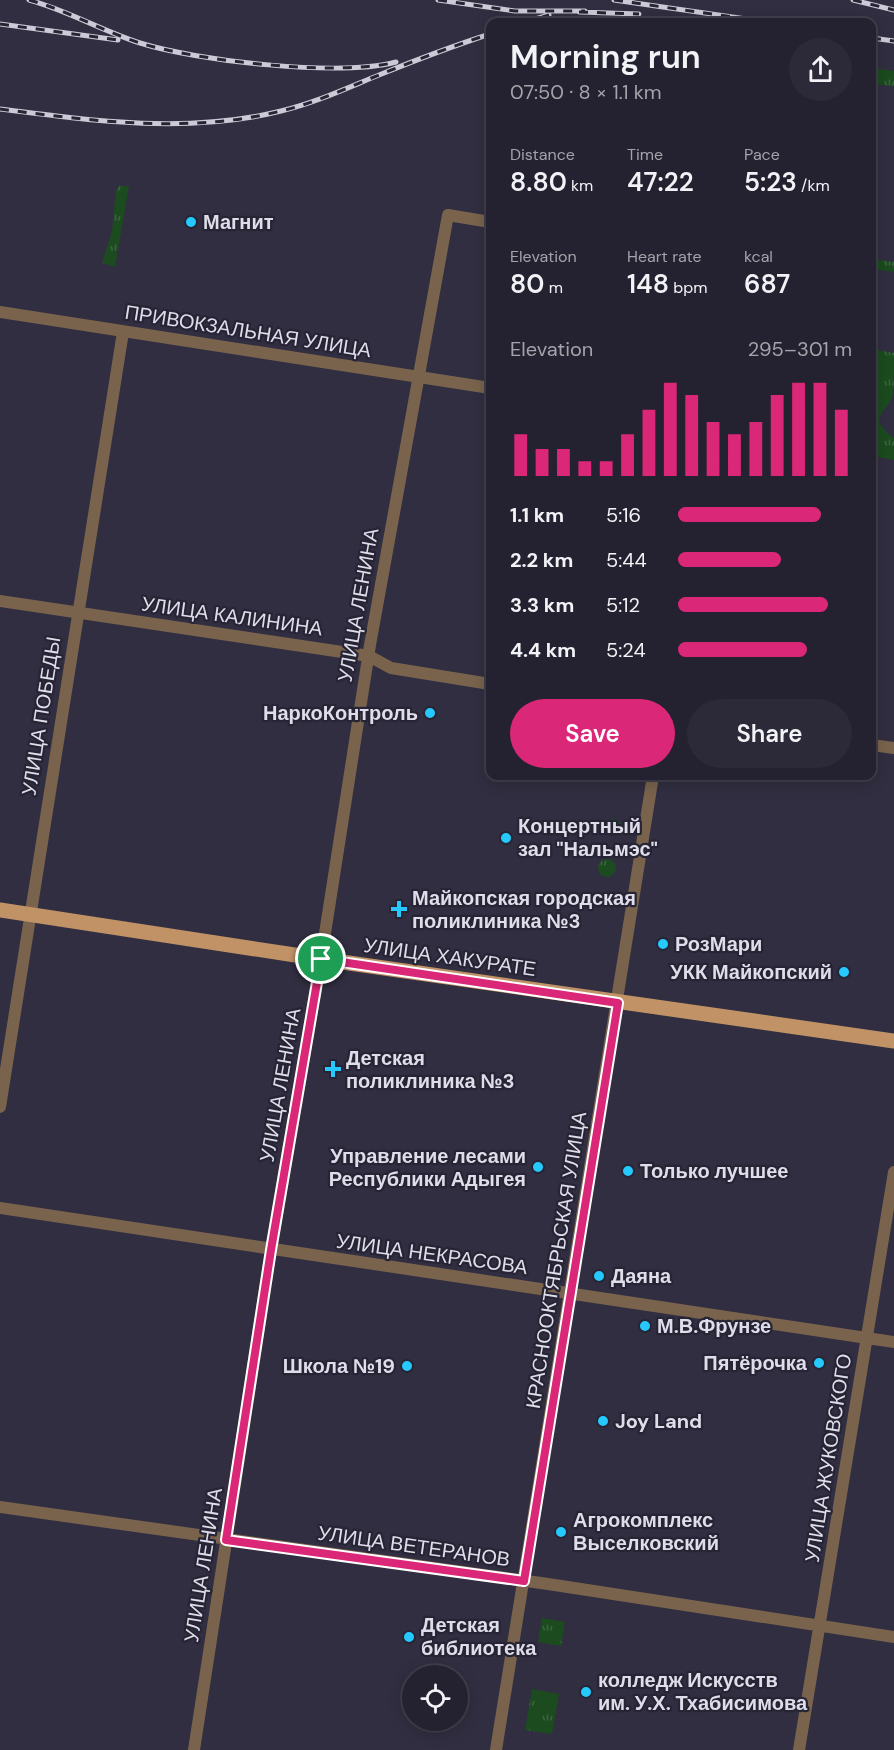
<!DOCTYPE html>
<html lang="en">
<head>
<meta charset="utf-8">
<style>
  :root { --surface:#242230; --page:#2c2a38; --text:#f1f3f6; --muted:#a3a4ab; --line:#413f4c; --accent:#db2777 }
  body { margin:0; font-family:"DM Sans",sans-serif; background:var(--page); color:var(--text); height:100vh; display:flex; flex-direction:column; font-size:22px; white-space:nowrap }
  * { box-sizing:border-box; margin:0 }
  p { font-size:20px; color:var(--muted) }
  .icon { flex:none; width:33px; height:33px; fill:none; stroke:currentColor; stroke-width:2; stroke-linecap:round; stroke-linejoin:round }
  .map { position:relative; flex:1; overflow:hidden }
  .sheet { position:absolute; left:486px; top:18px; width:390px; height:762px; display:flex; flex-direction:column; background:var(--surface); border-radius:12px; box-shadow:0 3px 15px #0003,0 0 0 2px var(--line) }
  .sheet>* { flex:none }
  .controls { position:absolute; left:402px; top:1665px; display:grid; gap:12px }
  .controls a { display:grid; place-items:center; width:66px; height:66px; border-radius:50%; background:var(--surface); box-shadow:0 3px 15px #0003,0 0 0 2px var(--line); font-size:30px }
  .pin { position:absolute; display:grid; place-items:center; width:51px; height:51px; color:#fff; margin:-26px; border:3px solid #fff; border-radius:50%; box-shadow:0 2px 6px #0007 }
  .round { display:grid; place-items:center; flex:none; width:63px; height:63px; border-radius:32px; background:var(--page) }
  .summary { display:flex; align-items:center; justify-content:space-between; height:102px; padding:0 24px }
  h1 { font-size:33px; font-weight:600; line-height:45px }
  .metrics { display:grid; grid-template-columns:repeat(3,1fr); gap:9px; height:102px; padding:6px 24px }
  .metrics div { display:grid; align-content:center }
  .metrics b { font-size:26px; font-weight:600 }
  .metrics small { font-size:16px; font-weight:400 }
  .metrics p { font-size:16px }
  .chart { height:168px; padding:12px 24px }
  .chart p { display:flex; justify-content:space-between }
  .chart svg { width:100%; height:108px; margin-top:6px; stroke:var(--accent); stroke-width:6 }
  .button { display:flex; gap:12px; margin-top:auto; padding:12px 24px }
  .button a { flex:1; height:69px; border-radius:36px; background:var(--accent); color:#fff; font-size:24px; font-weight:600; line-height:69px; text-align:center }
  .button a+a { background:var(--page); color:var(--text) }
  ul { padding:0 24px; list-style:none; font-size:20px }
  li { display:grid; grid-template-columns:96px 72px 1fr; align-items:center; height:45px }
  li i { height:15px; border-radius:8px; background:var(--accent) }
  .map>svg:first-child { display:block }
  .grass { fill:url(#grass-tufts) }
  .lines { fill:none; stroke-linecap:round; stroke-linejoin:round }
  .minor { stroke:#79634d; stroke-width:12 }
  .major { stroke:#c09266; stroke-width:15 }
  .rail-casing { stroke:#cbcad6; stroke-width:5 }
  .rail { stroke:#262435; stroke-width:3; stroke-dasharray:9; stroke-linecap:butt }
  .route-casing { stroke:#fff; stroke-width:12 }
  .route { stroke:#db2777; stroke-width:8 }
  .poi-dot { fill:#26c9fe; stroke:#262435; stroke-width:2 }
  .labels { text-anchor:middle; dominant-baseline:central; stroke-width:4.5; stroke-linejoin:round; paint-order:stroke }
  .poi-label { font-size:20px; font-weight:bold; fill:#dedde9; stroke:#262435; text-anchor:start }
  .street-label { font-size:20px; fill:#dedde9; stroke:#262435 }
</style>
</head>
<body>
<div class="map">
<svg width="894" height="1750" viewBox="0 0 894 1750">
  <defs>
    <pattern id="grass-tufts" width="24" height="20" patternUnits="userSpaceOnUse" patternTransform="scale(1.5)"><rect width="24" height="20" fill="#1b4b1f"/><path d="M3 7l-1-3M5 7V3M7 7l1-3M15 17l-1-3M17 17v-4M19 17l1-3" fill="none" stroke="#3c6440"/></pattern>
  </defs>
  <rect width="100%" height="100%" fill="#302e40"/>
  <path class="grass" d="M872 68 894 71V86L872 84Z
    M119 186H129L115 267 102 263 112 231 116 191Z
    M872 259 894 262V272L872 269Z
    M872 349 894 353C894 366 894 382 893 395 888 412 865 417 894 438V460L872 456Z
    M605 827a8 8 0 1 1 16 0a8 8 0 1 1-16 0Z
    M598 868a9 9 0 1 1 18 0a9 9 0 1 1-18 0Z
    M542 1618 565 1622 561 1646 538 1642Z
    M532 1689 559 1694 552 1734 525 1730Z"/>
  <g class="lines">
    <path class="minor" d="M0 312 490 388
      M0 601 369 656 391 668 490 684
      M872 745 894 748
      M0 1107 123 332
      M0 1208 894 1342
      M0 1507 548 1584 894 1637
      M194 1750 271 1250 321 959 370 645 448 215 490 222
      M496 1750 653 776
      M799 1750 894 1172"/>
    <path class="major" d="M0 910 321 959 894 1041"/>
    <g class="rail-casing">
      <path id="rail" d="M29 0C67 10 102 31 140 43 198 61 339 77 396 62
        M438 0 515 11H585
        M614 0 768 22
        M853 0 894 10
        M579 12 639 14
        M525 22 549 15
        M0 24 118 40
        M872 38 894 41
        M0 109C92 121 189 134 281 111 315 103 347 88 379 75 416 60 453 46 490 34"/>
    </g>
    <use href="#rail" class="rail"/>
  </g>
  <g class="lines">
    <g class="route-casing">
      <path id="route" d="M321 959 618 1003 524 1581 226 1540 271 1250Z"/>
    </g>
    <use href="#route" class="route"/>
  </g>
  <g class="poi-dot">
    <circle cx="191" cy="222" r="6"/>
    <circle cx="430" cy="713" r="6"/>
    <circle cx="506" cy="838" r="6"/>
    <path d="M396 900h6v6h6v6h-6v6h-6v-6h-6v-6h6z"/>
    <circle cx="663" cy="944" r="6"/>
    <circle cx="844" cy="972" r="6"/>
    <path d="M330 1060h6v6h6v6h-6v6h-6v-6h-6v-6h6z"/>
    <circle cx="538" cy="1167" r="6"/>
    <circle cx="628" cy="1171" r="6"/>
    <circle cx="599" cy="1276" r="6"/>
    <circle cx="645" cy="1326" r="6"/>
    <circle cx="819" cy="1363" r="6"/>
    <circle cx="407" cy="1366" r="6"/>
    <circle cx="603" cy="1421" r="6"/>
    <circle cx="561" cy="1532" r="6"/>
    <circle cx="409" cy="1637" r="6"/>
    <circle cx="586" cy="1692" r="6"/>
  </g>
  <g class="labels">
    <g class="poi-label">
      <text x="203" y="222">Магнит</text>
      <text x="418" y="713" text-anchor="end">НаркоКонтроль</text>
      <text x="518" y="826">Концертный<tspan x="518" dy="23">зал "Нальмэс"</tspan></text>
      <text x="412" y="898">Майкопская городская<tspan x="412" dy="23">поликлиника №3</tspan></text>
      <text x="675" y="944">РозМари</text>
      <text x="832" y="972" text-anchor="end">УКК Майкопский</text>
      <text x="346" y="1058">Детская<tspan x="346" dy="23">поликлиника №3</tspan></text>
      <text x="526" y="1156" text-anchor="end">Управление лесами<tspan x="526" dy="23">Республики Адыгея</tspan></text>
      <text x="640" y="1171">Только лучшее</text>
      <text x="611" y="1276">Даяна</text>
      <text x="657" y="1326">М.В.Фрунзе</text>
      <text x="807" y="1363" text-anchor="end">Пятёрочка</text>
      <text x="395" y="1366" text-anchor="end">Школа №19</text>
      <text x="615" y="1421">Joy Land</text>
      <text x="573" y="1520">Агрокомплекс<tspan x="573" dy="23">Выселковский</tspan></text>
      <text x="421" y="1625">Детская<tspan x="421" dy="23">библиотека</tspan></text>
      <text x="598" y="1680">колледж Искусств<tspan x="598" dy="23">им. У.Х. Тхабисимова</tspan></text>
    </g>
    <g class="street-label">
      <text transform="translate(248 331) rotate(9)">ПРИВОКЗАЛЬНАЯ УЛИЦА</text>
      <text transform="translate(358 605) rotate(-80)">УЛИЦА ЛЕНИНА</text>
      <text transform="translate(232 616) rotate(8)">УЛИЦА КАЛИНИНА</text>
      <text transform="translate(41 716) rotate(-81)">УЛИЦА ПОБЕДЫ</text>
      <text transform="translate(450 957) rotate(8)">УЛИЦА ХАКУРАТЕ</text>
      <text transform="translate(280 1085) rotate(-80)">УЛИЦА ЛЕНИНА</text>
      <text transform="translate(432 1254) rotate(8)">УЛИЦА НЕКРАСОВА</text>
      <text transform="translate(556 1260) rotate(-81)">КРАСНООКТЯБРЬСКАЯ УЛИЦА</text>
      <text transform="translate(828 1458) rotate(-81)">УЛИЦА ЖУКОВСКОГО</text>
      <text transform="translate(414 1546) rotate(8)">УЛИЦА ВЕТЕРАНОВ</text>
      <text transform="translate(203 1565) rotate(-81)">УЛИЦА ЛЕНИНА</text>
    </g>
  </g>
</svg>
<div class="controls">
<a><svg class="icon" aria-label="locate" viewBox="0 0 24 24"><circle cx="12" cy="12" r="6"/><path d="M12 2v4M12 18v4M2 12h4M18 12h4"/></svg></a>
</div>
<div class="pin" style="left:321px;top:959px;background:#1e9e55"><svg class="icon" aria-label="arrive" viewBox="0 0 24 24"><path d="M6 21V4h12l-3 4 3 4H6"/></svg></div>
<section class="sheet">
<div class="summary"><div><h1>Morning run</h1><p>07:50 · 8 × 1.1 km</p></div><a class="round"><svg class="icon" aria-label="share" viewBox="0 0 24 24"><path d="M12 15V3M7 8l5-5 5 5M5 13v7h14v-7"/></svg></a></div>
<div class="metrics">
<div><p>Distance</p><b>8.80<small> km</small></b></div>
<div><p>Time</p><b>47:22</b></div>
<div><p>Pace</p><b>5:23<small> /km</small></b></div>
</div>
<div class="metrics">
<div><p>Elevation</p><b>80<small> m</small></b></div>
<div><p>Heart rate</p><b>148<small> bpm</small></b></div>
<div><p>kcal</p><b>687</b></div>
</div>
<div class="chart"><p><span>Elevation</span>295–301 m</p>
<svg viewBox="0 0 160 44" preserveAspectRatio="none"><path d="M5 44V27M15 44V33M25 44V33M35 44V38M45 44V38M55 44V27M65 44V17M75 44V6M85 44V11M95 44V22M105 44V27M115 44V22M125 44V11M135 44V6M145 44V6M155 44V17"/></svg>
</div>
<ul>
<li><b>1.1 km</b>5:16<i style="width:82%"></i></li>
<li><b>2.2 km</b>5:44<i style="width:59%"></i></li>
<li><b>3.3 km</b>5:12<i style="width:86%"></i></li>
<li><b>4.4 km</b>5:24<i style="width:74%"></i></li>
</ul>
<div class="button"><a>Save</a><a>Share</a></div>
</section>
</div>
</body>
</html>
